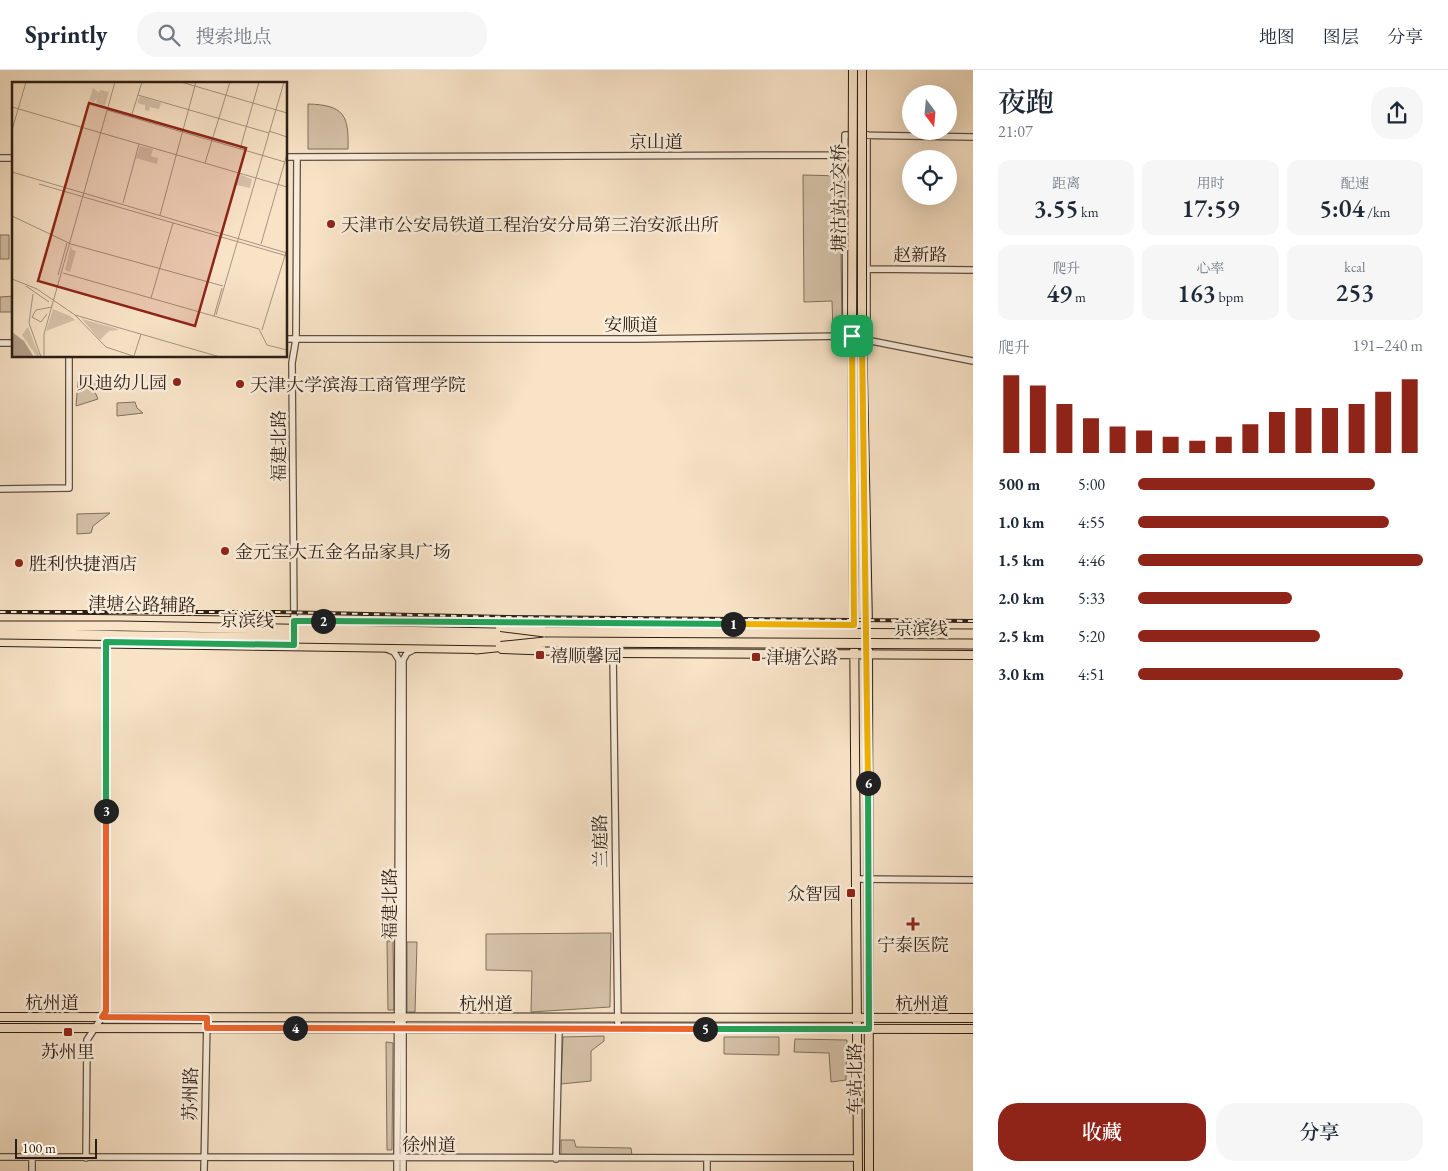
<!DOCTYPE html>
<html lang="zh">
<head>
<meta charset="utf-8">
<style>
  :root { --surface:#fff; --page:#f6f6f7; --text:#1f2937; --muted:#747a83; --line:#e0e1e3; --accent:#8f2418 }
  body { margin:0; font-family:"EB Garamond","Noto Serif SC",serif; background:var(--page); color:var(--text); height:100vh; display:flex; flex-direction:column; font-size:19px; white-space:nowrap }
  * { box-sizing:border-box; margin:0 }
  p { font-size:16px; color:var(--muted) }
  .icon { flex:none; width:28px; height:28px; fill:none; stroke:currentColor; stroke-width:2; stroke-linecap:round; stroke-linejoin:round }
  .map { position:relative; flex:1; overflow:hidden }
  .sheet { display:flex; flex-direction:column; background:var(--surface); width:475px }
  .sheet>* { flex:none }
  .needle { width:32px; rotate:164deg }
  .tools { position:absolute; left:902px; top:15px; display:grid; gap:10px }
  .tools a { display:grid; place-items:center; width:55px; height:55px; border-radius:50%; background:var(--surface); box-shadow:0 5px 20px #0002; font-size:25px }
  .scale { position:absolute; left:15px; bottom:12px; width:82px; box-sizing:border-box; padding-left:5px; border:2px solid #2c1e14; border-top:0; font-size:14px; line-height:18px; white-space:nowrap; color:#2c1e14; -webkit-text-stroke:4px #faeddb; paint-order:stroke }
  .pin { position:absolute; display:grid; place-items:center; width:42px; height:42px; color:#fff; margin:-21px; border-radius:10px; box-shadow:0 2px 8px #0006 }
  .km { position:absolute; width:25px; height:25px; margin:-12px; border-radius:50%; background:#222; color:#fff; font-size:14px; line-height:25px; text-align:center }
  .round { display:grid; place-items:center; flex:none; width:52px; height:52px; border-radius:20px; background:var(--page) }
  .summary { display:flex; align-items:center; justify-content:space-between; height:85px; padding:0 25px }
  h1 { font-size:28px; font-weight:600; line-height:38px }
  .figures { display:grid; grid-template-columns:repeat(3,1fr); gap:8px; height:85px; padding:5px 25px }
  .figures div { display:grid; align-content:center; border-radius:12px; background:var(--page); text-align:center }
  .figures b { font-size:25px; font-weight:600 }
  .figures small { font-size:14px; font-weight:400 }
  .figures p { font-size:14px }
  .chart { height:140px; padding:10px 25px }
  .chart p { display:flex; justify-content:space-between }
  .chart svg { width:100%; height:90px; margin-top:5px; stroke:var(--accent); stroke-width:6 }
  .cta { display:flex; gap:10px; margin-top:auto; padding:10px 25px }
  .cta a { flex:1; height:58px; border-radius:20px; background:var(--accent); color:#fff; font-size:20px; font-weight:600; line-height:58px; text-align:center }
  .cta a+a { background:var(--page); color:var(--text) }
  ul { padding:0 25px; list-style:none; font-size:16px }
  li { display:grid; grid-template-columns:80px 60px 1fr; align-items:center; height:38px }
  li i { height:12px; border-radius:6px; background:var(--accent) }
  header { display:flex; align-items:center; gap:30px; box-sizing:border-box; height:70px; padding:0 25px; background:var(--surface); border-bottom:1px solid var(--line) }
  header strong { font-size:24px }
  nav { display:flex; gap:28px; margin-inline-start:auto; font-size:18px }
  .search { width:350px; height:45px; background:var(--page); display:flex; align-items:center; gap:12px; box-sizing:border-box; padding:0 18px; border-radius:20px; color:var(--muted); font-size:19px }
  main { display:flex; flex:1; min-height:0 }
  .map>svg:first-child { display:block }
  .green { fill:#d5c2a9; stroke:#80705e }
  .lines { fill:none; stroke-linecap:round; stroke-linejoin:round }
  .minor-casing { stroke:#5f4f41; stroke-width:8 }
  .major-casing { stroke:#2c1e14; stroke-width:10 }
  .highway-casing { stroke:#2c1e14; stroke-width:11 }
  .minor { stroke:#faeddb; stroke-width:5.5 }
  .major { stroke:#f8e3c7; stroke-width:8 }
  .highway { stroke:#f8e3c7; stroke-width:9 }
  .rail-casing { stroke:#2c1e14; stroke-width:4 }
  .rail { stroke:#faeddb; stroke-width:2; stroke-dasharray:5.5; stroke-linecap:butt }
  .major-bridge-casing { stroke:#2c1e14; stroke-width:10; stroke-linecap:butt }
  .highway-bridge-casing { stroke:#2c1e14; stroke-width:11; stroke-linecap:butt }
  .major-bridge { stroke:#f8e3c7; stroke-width:8 }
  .highway-bridge { stroke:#f8e3c7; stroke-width:9 }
  .split-1-casing { stroke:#fff; stroke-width:10 }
  .split-2-casing { stroke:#fff; stroke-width:10 }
  .split-3-casing { stroke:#fff; stroke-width:10 }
  .split-4-casing { stroke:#fff; stroke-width:10 }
  .split-5-casing { stroke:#fff; stroke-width:10 }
  .split-6-casing { stroke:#fff; stroke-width:10 }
  .split-7-casing { stroke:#fff; stroke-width:10 }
  .split-1 { stroke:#f5b400; stroke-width:6 }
  .split-2 { stroke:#22a559; stroke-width:6 }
  .split-3 { stroke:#22a559; stroke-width:6 }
  .split-4 { stroke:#f0652b; stroke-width:6 }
  .split-5 { stroke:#f0652b; stroke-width:6 }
  .split-6 { stroke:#22a559; stroke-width:6 }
  .split-7 { stroke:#f5b400; stroke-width:6 }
  .poi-dot { fill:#8f2418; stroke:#faeddb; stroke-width:2 }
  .labels { text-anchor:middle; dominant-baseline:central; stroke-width:5; stroke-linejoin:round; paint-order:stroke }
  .street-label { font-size:18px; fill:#2c1e14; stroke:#faeddb }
  .poi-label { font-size:18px; fill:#2c1e14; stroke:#faeddb; text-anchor:start }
  .inset-road { fill:none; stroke:#a6947f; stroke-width:1 }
  .view { fill:#8f2418; fill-opacity:0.15; stroke:#8f2418; stroke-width:2.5 }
  .inset-edge { fill:none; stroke:#2c1e14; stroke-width:2.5 }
</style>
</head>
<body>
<header>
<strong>Sprintly</strong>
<div class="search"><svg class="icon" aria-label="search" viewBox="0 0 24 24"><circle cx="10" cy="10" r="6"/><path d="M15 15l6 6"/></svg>搜索地点</div>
<nav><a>地图</a><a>图层</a><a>分享</a></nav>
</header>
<main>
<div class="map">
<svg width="973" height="1101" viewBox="0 0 973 1101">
  <rect width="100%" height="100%" fill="#f8e3c7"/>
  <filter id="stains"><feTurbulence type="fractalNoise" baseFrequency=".004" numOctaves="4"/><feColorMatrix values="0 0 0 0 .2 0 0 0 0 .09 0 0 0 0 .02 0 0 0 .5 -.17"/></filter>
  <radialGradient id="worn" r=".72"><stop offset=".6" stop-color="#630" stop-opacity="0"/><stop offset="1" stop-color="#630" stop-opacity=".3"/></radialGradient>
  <path class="green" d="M308 34C344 35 349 45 348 79H308Z
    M803 105 840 106 842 261H833L832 231 804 232Z
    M0 165H9V189H0Z
    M14 226V242H0V227Z
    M105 308 99 314 95 322 98 329 76 336 78 311Z
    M135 332 137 338 143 343 117 346V333Z
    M110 443 93 456 91 463 77 464V444Z
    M611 863 610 937 531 942 532 901 486 900V864Z
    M387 871H393L394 940H388Z
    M407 872H417L415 942H407Z
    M604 966V971L591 981V1011L561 1014 563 967Z
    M724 967H779V985L724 984Z
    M795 969 847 970 846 1010 831 1012 829 983 794 982Z
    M386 972 393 973 392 1080H387Z
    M561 1070H574L576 1077 631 1078 632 1086 561 1085Z"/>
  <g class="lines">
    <g class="minor-casing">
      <path id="minor" d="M286 87 845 85
        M0 88H14
        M867 199 973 200
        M846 266 845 65 973 67
        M286 269H637L846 266 973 291
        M867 269V65
        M0 273H14
        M0 419 69 418V286
        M294 555 292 293 296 269 297 88
        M387 579 394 582 399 590 397 1101
        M613 583 618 959
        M857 809 973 810
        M0 1087 858 1088
        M86 1088 87 970 106 941V572
        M556 1089 559 959
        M32 1101V1088
        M204 1101 207 948
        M403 1101V590L407 583 415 579
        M707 1101V1089"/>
    </g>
    <g class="major-casing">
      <path id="major" d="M862 256 868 555 869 1101
        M852 257 858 1101
        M0 548 478 553
        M502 554 973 555
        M0 572 480 579
        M502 579 613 583 973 585
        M0 947 973 948
        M0 958 973 959"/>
    </g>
    <g class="highway-casing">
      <path id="highway" d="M472 553 545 562
        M476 579 545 572"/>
    </g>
    <use href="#minor" class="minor"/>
    <use href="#major" class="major"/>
    <use href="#highway" class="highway"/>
    <g class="rail-casing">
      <path id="rail" d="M0 542H275L507 547 973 551"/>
    </g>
    <use href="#rail" class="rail"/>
    <g class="major-bridge-casing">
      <path id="major-bridge" d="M862 0V256
        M852 257 853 0"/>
    </g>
    <g class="highway-bridge-casing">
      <path id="highway-bridge" d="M0 556H120L496 563
        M545 562 973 564
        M0 564 496 571
        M545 572 973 574"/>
    </g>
    <use href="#major-bridge" class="major-bridge"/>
    <use href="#highway-bridge" class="highway-bridge"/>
  </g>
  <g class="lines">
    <g class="split-1-casing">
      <path id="split-1" d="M733 554 854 555 852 266"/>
    </g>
    <g class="split-2-casing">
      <path id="split-2" d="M323 551 733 554"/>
    </g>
    <g class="split-3-casing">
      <path id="split-3" d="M106 741V572L294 575V551H323"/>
    </g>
    <g class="split-4-casing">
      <path id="split-4" d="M106 741V941L102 947 207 948V958H295"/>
    </g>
    <g class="split-5-casing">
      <path id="split-5" d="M295 958 705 959"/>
    </g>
    <g class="split-6-casing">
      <path id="split-6" d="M705 959H869L868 713"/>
    </g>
    <g class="split-7-casing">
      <path id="split-7" d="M852 266 862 268 868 713"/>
    </g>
    <use href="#split-1" class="split-1"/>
    <use href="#split-2" class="split-2"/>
    <use href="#split-3" class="split-3"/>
    <use href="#split-4" class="split-4"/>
    <use href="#split-5" class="split-5"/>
    <use href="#split-6" class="split-6"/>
    <use href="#split-7" class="split-7"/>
  </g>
  <g class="poi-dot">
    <circle cx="331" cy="154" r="5"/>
    <circle cx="177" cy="312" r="5"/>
    <circle cx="240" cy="314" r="5"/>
    <circle cx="225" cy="481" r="5"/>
    <circle cx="19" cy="493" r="5"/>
    <rect x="535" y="580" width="10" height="10" rx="2.5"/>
    <rect x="751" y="582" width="10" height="10" rx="2.5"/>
    <rect x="846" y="818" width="10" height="10" rx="2.5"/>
    <path d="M910.5 846.5h5v5h5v5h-5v5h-5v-5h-5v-5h5z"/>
    <rect x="63" y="957" width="10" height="10" rx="2.5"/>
  </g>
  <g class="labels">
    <g class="street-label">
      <text x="656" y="71">京山道</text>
      <text transform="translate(838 128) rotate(-90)">塘沽站立交桥</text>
      <text x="920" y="184">赵新路</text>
      <text x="631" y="254">安顺道</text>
      <text transform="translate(278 376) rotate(-90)">福建北路</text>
      <text transform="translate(142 534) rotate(1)">津塘公路辅路</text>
      <text transform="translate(247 550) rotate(1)">京滨线</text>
      <text x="921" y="558">京滨线</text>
      <text transform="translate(600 771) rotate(-91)">兰庭路</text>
      <text transform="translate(389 834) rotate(-90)">福建北路</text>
      <text x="52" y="932">杭州道</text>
      <text x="486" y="933">杭州道</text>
      <text x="922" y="933">杭州道</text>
      <text transform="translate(854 1009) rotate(-90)">车站北路</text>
      <text transform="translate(190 1024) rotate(-89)">苏州路</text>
      <text x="429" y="1074">徐州道</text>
    </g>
    <g class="poi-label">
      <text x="341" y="154">天津市公安局铁道工程治安分局第三治安派出所</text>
      <text x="167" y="312" text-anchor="end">贝迪幼儿园</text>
      <text x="250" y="314">天津大学滨海工商管理学院</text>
      <text x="235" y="481">金元宝大五金名品家具广场</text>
      <text x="29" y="493">胜利快捷酒店</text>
      <text x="550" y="585">禧顺馨园</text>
      <text x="766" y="587">津塘公路</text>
      <text x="841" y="823" text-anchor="end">众智园</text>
      <text x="913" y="874" text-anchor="middle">宁泰医院</text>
      <text x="68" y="981" text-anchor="middle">苏州里</text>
    </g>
  </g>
  <g transform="translate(12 12)">
    <rect width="275" height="275" fill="#f8e3c7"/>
    <path d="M81 6 87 11 88 8 97 10 93 24 84 21 85 16 82 20 77 19ZM128 14 149 21 147 27 138 25 137 29 133 28V23L125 21ZM128 64 141 67 139 74 146 76 145 82 124 76ZM227 92 240 97 238 106 224 103ZM59 163 60 168 64 169 58 190 53 188ZM41 227 58 234 63 238 34 249ZM70 237 106 247V248L97 249 88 258ZM16 245 17 248 28 275H25L10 253Z" fill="#d5c2a9"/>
    <path d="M0 250 12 259 22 275H0Z" fill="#b3a08a"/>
    <path class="inset-road" d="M169 0 275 31M126 13 257 51M0 25 275 105M95 28 273 80M119 35 130 0M0 48 14 0M257 49 275 55M228 67 247 0M193 81 218 0M0 90 275 171M27 102 275 174M111 121 127 62M148 133 184 0M0 134 59 162 211 204M249 162 275 72M51 191 247 247 255 263 275 268M46 193 55 161M0 197 25 207 63 233 208 275M14 204 37 220M21 212 17 241 29 275M139 216 161 141M35 232 29 240 20 235 24 228 40 225M63 233 94 265 124 275M204 233 272 0M202 234 210 206M250 248 275 167M122 274 129 252M32 275V252L103 0"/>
    <path class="view" d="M77 21 234 66 183 244 26 199Z"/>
    <rect width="275" height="275" class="inset-edge"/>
  </g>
  <rect width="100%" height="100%" filter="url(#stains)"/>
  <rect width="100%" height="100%" fill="url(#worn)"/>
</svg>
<div class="tools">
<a><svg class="needle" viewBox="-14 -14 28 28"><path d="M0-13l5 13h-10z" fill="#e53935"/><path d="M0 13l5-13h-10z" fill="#747a83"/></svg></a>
<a><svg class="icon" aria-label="locate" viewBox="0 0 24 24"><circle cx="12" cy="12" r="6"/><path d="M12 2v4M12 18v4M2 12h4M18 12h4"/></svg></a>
</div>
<div class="scale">100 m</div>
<div class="pin" style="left:852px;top:266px;background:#1e9e55"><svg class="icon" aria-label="arrive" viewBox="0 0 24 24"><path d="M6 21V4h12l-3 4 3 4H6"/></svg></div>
<b class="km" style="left:733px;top:554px">1</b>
<b class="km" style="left:323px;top:551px">2</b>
<b class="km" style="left:106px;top:741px">3</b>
<b class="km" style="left:295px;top:958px">4</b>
<b class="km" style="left:705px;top:959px">5</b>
<b class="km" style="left:868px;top:713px">6</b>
</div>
<section class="sheet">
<div class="summary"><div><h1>夜跑</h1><p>21:07</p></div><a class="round"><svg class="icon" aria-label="share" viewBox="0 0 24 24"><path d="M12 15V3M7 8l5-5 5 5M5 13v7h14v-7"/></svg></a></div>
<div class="figures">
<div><p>距离</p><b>3.55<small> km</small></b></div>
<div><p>用时</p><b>17:59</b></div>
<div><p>配速</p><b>5:04<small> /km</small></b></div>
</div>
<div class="figures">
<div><p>爬升</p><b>49<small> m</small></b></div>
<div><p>心率</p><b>163<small> bpm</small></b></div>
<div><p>kcal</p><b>253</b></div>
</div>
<div class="chart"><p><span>爬升</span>191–240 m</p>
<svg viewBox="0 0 160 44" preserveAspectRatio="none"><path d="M5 44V6M15 44V11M25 44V20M35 44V27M45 44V31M55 44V33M65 44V36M75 44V38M85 44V36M95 44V30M105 44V24M115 44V22M125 44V22M135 44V20M145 44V14M155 44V8"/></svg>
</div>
<ul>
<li><b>500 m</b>5:00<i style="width:83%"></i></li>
<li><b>1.0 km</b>4:55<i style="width:88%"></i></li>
<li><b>1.5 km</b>4:46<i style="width:100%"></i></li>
<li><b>2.0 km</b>5:33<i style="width:54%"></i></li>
<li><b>2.5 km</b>5:20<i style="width:64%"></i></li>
<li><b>3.0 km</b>4:51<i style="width:93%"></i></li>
</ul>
<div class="cta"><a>收藏</a><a>分享</a></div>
</section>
</main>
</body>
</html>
